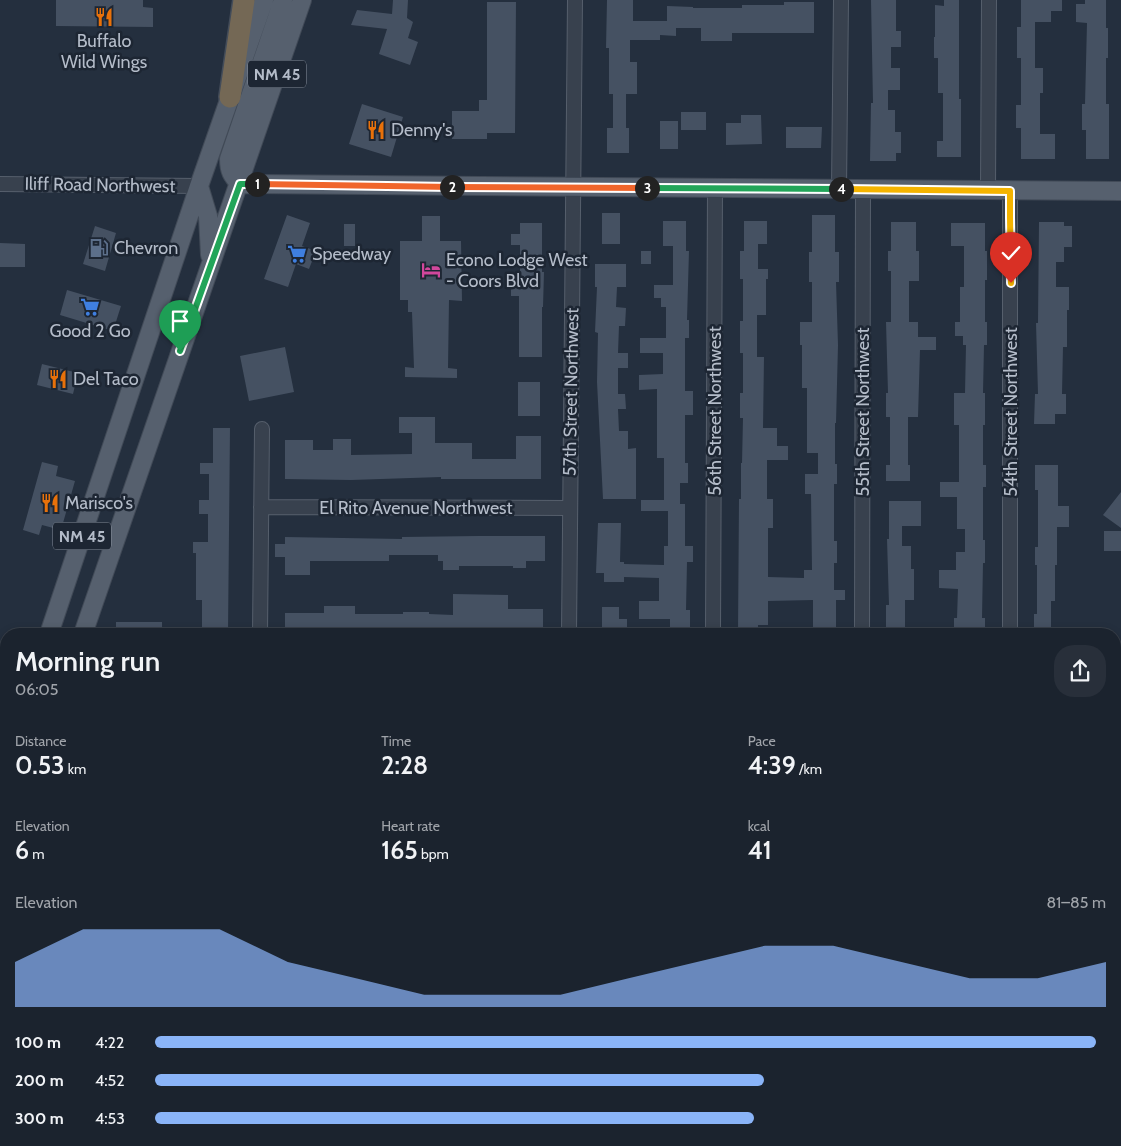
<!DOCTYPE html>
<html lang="en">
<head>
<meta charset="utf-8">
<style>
  :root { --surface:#1b232e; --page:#282f3a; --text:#f1f3f6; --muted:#a0a4aa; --line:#39404a; --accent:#8ab4f8 }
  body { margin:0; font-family:Cabin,sans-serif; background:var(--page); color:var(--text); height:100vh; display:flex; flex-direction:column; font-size:19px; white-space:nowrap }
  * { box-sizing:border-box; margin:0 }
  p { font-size:16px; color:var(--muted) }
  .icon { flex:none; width:28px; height:28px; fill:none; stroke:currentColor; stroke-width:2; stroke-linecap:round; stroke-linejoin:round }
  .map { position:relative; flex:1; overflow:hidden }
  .drawer { position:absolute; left:0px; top:628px; width:1121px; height:519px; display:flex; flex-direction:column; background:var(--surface); border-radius:20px 20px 0 0; box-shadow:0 2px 8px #0003,0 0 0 1px var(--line) }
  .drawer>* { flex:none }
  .pin { position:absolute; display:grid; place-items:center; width:42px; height:42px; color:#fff; margin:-51px -21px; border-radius:50% 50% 50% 0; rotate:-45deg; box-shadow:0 0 5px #0007 }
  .pin .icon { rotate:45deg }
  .km { position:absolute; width:25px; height:25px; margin:-12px; border-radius:50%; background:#222; color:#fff; font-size:14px; line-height:25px; text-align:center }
  .round { display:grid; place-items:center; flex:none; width:52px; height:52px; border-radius:20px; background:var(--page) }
  .overview { display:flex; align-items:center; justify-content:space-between; height:85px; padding:0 15px }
  h1 { font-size:28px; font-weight:600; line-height:38px }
  .stats { display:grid; grid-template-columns:repeat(3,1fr); gap:8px; height:85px; padding:5px 15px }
  .stats div { display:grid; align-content:center }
  .stats b { font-size:25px; font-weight:600 }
  .stats small { font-size:14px; font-weight:400 }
  .stats p { font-size:14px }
  .chart { height:140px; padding:10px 15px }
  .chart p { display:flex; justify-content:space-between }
  .chart svg { width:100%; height:90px; margin-top:5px; fill:var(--accent); opacity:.7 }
  ul { padding:0 15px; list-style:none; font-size:16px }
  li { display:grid; grid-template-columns:80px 60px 1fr; align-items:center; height:38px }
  li i { height:12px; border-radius:6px; background:var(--accent) }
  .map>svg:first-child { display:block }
  .building { fill:#455162 }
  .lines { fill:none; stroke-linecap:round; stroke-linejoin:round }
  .minor-casing { stroke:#565f6c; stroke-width:16 }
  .major-casing { stroke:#414a57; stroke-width:20 }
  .highway-casing { stroke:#434c59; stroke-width:24 }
  .minor { stroke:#38414e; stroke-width:14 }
  .major { stroke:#56606e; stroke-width:18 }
  .highway { stroke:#746855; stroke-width:21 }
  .split-1-casing { stroke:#fff; stroke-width:10 }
  .split-2-casing { stroke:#fff; stroke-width:10 }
  .split-3-casing { stroke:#fff; stroke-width:10 }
  .split-4-casing { stroke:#fff; stroke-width:10 }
  .split-5-casing { stroke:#fff; stroke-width:10 }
  .split-6-casing { stroke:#fff; stroke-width:10 }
  .split-1 { stroke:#22a559; stroke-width:6 }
  .split-2 { stroke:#f0652b; stroke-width:6 }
  .split-3 { stroke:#f0652b; stroke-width:6 }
  .split-4 { stroke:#22a559; stroke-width:6 }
  .split-5 { stroke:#f5b400; stroke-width:6 }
  .split-6 { stroke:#f5b400; stroke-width:6 }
  .labels { text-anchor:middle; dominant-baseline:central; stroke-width:5; stroke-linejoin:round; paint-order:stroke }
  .shield { fill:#1d2633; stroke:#878f9c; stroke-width:1 }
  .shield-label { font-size:16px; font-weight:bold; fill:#b4bcc9 }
  .poi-label { font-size:18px; fill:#b4bcc9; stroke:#1d2633; text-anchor:start }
  .street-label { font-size:18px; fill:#b4bcc9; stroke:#1d2633 }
</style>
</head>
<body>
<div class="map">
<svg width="1121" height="1146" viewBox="0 0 1121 1146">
  <rect width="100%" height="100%" fill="#242f3e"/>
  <path class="building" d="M56 0H143V7L153 8V27L56 26Z
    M393 0H408L407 18 413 22 408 38 418 42 410 65 379 54 387 29 351 25 357 10 392 14Z
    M607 0H633V21H667V6L693 7V8H742V5H784V2H814V33H732V41H701V28H676V36L660 35V40H630V62H637V94H626V128H629V153H607V128H613V94H609V48H606Z
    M871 0H896V31H901V47H891V68H900V90H888V110H895V132H901V153H896V161H870L871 103H873Z
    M944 0H959V99H961V157H937V141H943V93H938V58H934V37H935V5L944 6Z
    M1021 0H1062V11H1051V22H1035V68H1043V93H1040V134H1055V159H1021V128H1016V105H1021V58H1017V27H1021Z
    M1085 0H1106V28H1108V58H1106V104H1109V159H1086V130H1082V104H1085L1087 23 1076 22V4H1085Z
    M487 2H516L515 133H487V139H452V111H479V100H487Z
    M362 104 403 117 391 157 349 144Z
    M681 112H706V130H681Z
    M741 115H761L762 144 726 145V123H741Z
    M660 121H678V149H660Z
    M786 127H822L821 148H786Z
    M602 213H620V244H602Z
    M287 215 310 223 302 246 316 251 309 269 296 264 288 287 264 279Z
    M812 215H835V252H839V282H836L838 345 836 423H835V464H837V484H834V541H837V563H834V590H845V600H836V634H813V600L768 601V625H758V634H738L739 499H741V463H742L743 418H740V393H743V353H740V321H743V279H740V251H744V221H767V244H758V269H768V279H766V315H757V357H764L763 428H777V446H788V460H767V499H773V528H768V577L804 578V570H812L811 494H805V474H818V453H807V388H802V345H800V322H812V282H809V252H812Z
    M422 216H440V241H461L462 301 449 300 448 368 457 369V378L405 377V367L414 368 412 312H408V300H400V241H422Z
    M663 221H686V251H689L687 320H689V338H685V391H693V415H685V463H688V483H680V504H685V546H693V562H687L686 610H690V634H670V619H639V601H659V578L624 577V582H604V573H596L598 523H621L620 562H624V564L664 565V546H668V511H641V500H664V458H657V389L639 390V375L663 374V353H640V338H666V307H661V298H654V285H673V246H663Z
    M891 222H916V251H919V281H909V322H918V337H936V350H920L918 417H908V465H910V481H886V465H890V417H886V393H888L886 322H891V271H888V251H891Z
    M1039 222H1064V226H1072V247H1064V262H1056V287H1069V310H1067V347H1063L1062 394H1066V414H1055V424H1034L1035 394H1038L1036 323H1038Z
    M520 223H542V272H544L543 307H542V357H519V296H511V280H520V245H511V234H520Z
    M951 223H985V251H987V280H985V322H987V345H984L983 393H985V425H983V465H986V487H983V540H985V563H983L982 618H985V634H954V618H957L958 589 939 588V570H956V552H965V529H957V497H940V482H959V425H954V393H965L966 345H963V336H955V322H960V287H964V246H951Z
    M344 224H355V246H344Z
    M95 226 116 233 105 271 83 264Z
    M0 243 25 244V267H0Z
    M641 251H651V264H641Z
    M595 264H626V287H617L616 307 626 308 625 326H619L618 353H628V368H618V394H625L626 409H618L619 431H628V449L636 448V499H603L597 382 598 333 595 332 597 287H595Z
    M67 290 121 306 113 331 60 315Z
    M285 347 294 392 249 401 240 356Z
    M42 364 78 373 73 394 37 385Z
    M518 382H540V416H518Z
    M399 417H435V443H472V459H516V436H541V479H441V477L351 480 285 479V440H313V450H333V439H351V455L412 454V433H399Z
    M213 428H230L228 634H202V600H196V553H193V542H208V514H199V500H209V474H200V463H213Z
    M42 462 58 466 56 476 75 481 61 530 42 525 39 535 23 530Z
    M1035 465H1058V506H1069V527H1057V565H1055V601H1051V634H1034V614H1037V565H1035V547H1038V490H1035Z
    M1121 492V528L1103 515Z
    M889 501H921V526H902V546H911V569H914V600H905V634H886V605H889L887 539H889Z
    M1104 531H1121V551H1104Z
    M478 536H545V561H526V568H513V566H459V570H443V561H438V555H389V561H310V575H285V557H275V544H285V537L402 539V537Z
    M453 594 508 595V609H543V634H285V613H324V606H355V614H403V612H429V614L453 615Z
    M602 607H619V619H627V634H602Z
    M116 622H162V634H116Z"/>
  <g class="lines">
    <g class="minor-casing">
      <path id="minor" d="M0 184 199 186
        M839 189 841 0
        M988 191 989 0
        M1010 191V634
        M261 507 570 508
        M260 634 262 429
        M569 634 575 0
        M713 634 715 188
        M862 634 863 189
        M0 835H6
        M1115 837H1121
        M78 1146V1140
        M292 1146 298 1140
        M566 1146V1140
        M746 1146V1140"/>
    </g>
    <g class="major-casing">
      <path id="major" d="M240 184 1121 191
        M240 184C232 176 229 171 229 159L283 0
        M199 186 208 216 210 255
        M49 634 199 186 264 0
        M83 634 302 0
        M0 781 6 763
        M0 881 6 862"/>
    </g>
    <g class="highway-casing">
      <path id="highway" d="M230 97 244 0"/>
    </g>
    <use href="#minor" class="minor"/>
    <use href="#major" class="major"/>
    <use href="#highway" class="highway"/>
  </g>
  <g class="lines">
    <g class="split-1-casing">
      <path id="split-1" d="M180 351 240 184H257"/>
    </g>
    <g class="split-2-casing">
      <path id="split-2" d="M257 184 452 187"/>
    </g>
    <g class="split-3-casing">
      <path id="split-3" d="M452 187 647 188"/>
    </g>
    <g class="split-4-casing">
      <path id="split-4" d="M647 188 841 189"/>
    </g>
    <g class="split-5-casing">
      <path id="split-5" d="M841 189 1010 191V217"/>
    </g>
    <g class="split-6-casing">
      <path id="split-6" d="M1010 217 1011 283"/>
    </g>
    <use href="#split-1" class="split-1"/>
    <use href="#split-2" class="split-2"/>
    <use href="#split-3" class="split-3"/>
    <use href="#split-4" class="split-4"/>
    <use href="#split-5" class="split-5"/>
    <use href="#split-6" class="split-6"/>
  </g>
  <defs>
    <g id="restaurant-bare" transform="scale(1.5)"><path d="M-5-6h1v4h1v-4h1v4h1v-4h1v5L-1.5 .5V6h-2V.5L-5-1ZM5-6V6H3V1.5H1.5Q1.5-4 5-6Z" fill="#e8710a" stroke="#1d2633" stroke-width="2.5" paint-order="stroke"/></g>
    <g id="fuel-bare" transform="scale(1.5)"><path d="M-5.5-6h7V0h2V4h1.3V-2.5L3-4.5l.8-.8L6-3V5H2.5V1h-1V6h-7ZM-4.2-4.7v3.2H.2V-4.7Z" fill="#5c6f8a" stroke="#1d2633" stroke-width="2.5" paint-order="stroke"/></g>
    <g id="supermarket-bare" transform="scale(1.5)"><path d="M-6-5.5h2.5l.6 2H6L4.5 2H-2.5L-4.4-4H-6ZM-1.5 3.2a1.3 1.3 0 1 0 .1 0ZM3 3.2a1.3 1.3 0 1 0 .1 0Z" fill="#3f7fe0" stroke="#1d2633" stroke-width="2.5" paint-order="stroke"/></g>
    <g id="hotel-bare" transform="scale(1.5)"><path d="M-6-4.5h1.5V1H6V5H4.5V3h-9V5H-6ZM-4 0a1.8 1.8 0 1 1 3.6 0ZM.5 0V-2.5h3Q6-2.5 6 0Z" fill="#d1479c" stroke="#1d2633" stroke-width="2.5" paint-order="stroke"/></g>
  </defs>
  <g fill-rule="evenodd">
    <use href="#restaurant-bare" x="104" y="17"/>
    <use href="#restaurant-bare" x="376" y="130"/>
    <use href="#fuel-bare" x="99" y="248"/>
    <use href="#supermarket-bare" x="297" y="254"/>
    <use href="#hotel-bare" x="431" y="270"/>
    <use href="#supermarket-bare" x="90" y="307"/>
    <use href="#restaurant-bare" x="58" y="379"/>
    <use href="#restaurant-bare" x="50" y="503"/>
  </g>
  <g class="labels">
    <g class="shield">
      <rect x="248" y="60.5" width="58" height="27" rx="4"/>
      <rect x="53" y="522.5" width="58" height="27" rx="4"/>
    </g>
    <g class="shield-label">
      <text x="277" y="74">NM 45</text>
      <text x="82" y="536">NM 45</text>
    </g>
    <g class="poi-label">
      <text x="104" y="41" text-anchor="middle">Buffalo<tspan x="104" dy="21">Wild Wings</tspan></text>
      <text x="391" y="130">Denny's</text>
      <text x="114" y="248">Chevron</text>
      <text x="312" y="254">Speedway</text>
      <text x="446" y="260">Econo Lodge West<tspan x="446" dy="21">- Coors Blvd</tspan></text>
      <text x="90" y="331" text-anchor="middle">Good 2 Go</text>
      <text x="73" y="379">Del Taco</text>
      <text x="65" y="503">Marisco's</text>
    </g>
    <g class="street-label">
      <text transform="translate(100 185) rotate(1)">Iliff Road Northwest</text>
      <text transform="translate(571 392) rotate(-89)">57th Street Northwest</text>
      <text transform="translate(715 411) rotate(-90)">56th Street Northwest</text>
      <text transform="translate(863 412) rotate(-90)">55th Street Northwest</text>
      <text transform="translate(1011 412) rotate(-90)">54th Street Northwest</text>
      <text x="416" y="508">El Rito Avenue Northwest</text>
    </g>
  </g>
</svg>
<div class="pin" style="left:180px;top:351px;background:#1e9e55"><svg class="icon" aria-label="arrive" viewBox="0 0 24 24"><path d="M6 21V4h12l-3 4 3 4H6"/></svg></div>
<div class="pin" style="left:1011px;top:283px;background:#d93025"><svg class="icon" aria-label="check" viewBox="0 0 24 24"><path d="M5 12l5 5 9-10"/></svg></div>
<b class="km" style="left:257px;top:184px">1</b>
<b class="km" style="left:452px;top:187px">2</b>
<b class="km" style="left:647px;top:188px">3</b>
<b class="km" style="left:841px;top:189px">4</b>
<section class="drawer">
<div class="overview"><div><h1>Morning run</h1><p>06:05</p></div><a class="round"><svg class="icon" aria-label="share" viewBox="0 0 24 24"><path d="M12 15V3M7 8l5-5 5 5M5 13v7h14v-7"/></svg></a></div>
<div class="stats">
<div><p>Distance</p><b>0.53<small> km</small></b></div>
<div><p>Time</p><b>2:28</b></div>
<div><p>Pace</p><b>4:39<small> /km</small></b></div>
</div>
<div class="stats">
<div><p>Elevation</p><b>6<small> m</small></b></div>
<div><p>Heart rate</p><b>165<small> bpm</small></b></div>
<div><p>kcal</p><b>41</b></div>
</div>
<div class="chart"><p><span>Elevation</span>81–85 m</p>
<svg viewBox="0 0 160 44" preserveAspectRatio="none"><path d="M0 44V22L10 6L20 6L30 6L40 22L50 30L60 38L70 38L80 38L90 30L100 22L110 14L120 14L130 22L140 30L150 30L160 22V44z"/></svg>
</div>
<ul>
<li><b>100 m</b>4:22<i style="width:99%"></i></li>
<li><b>200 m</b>4:52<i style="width:64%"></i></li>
<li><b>300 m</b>4:53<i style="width:63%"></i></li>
</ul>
</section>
</div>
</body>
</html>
